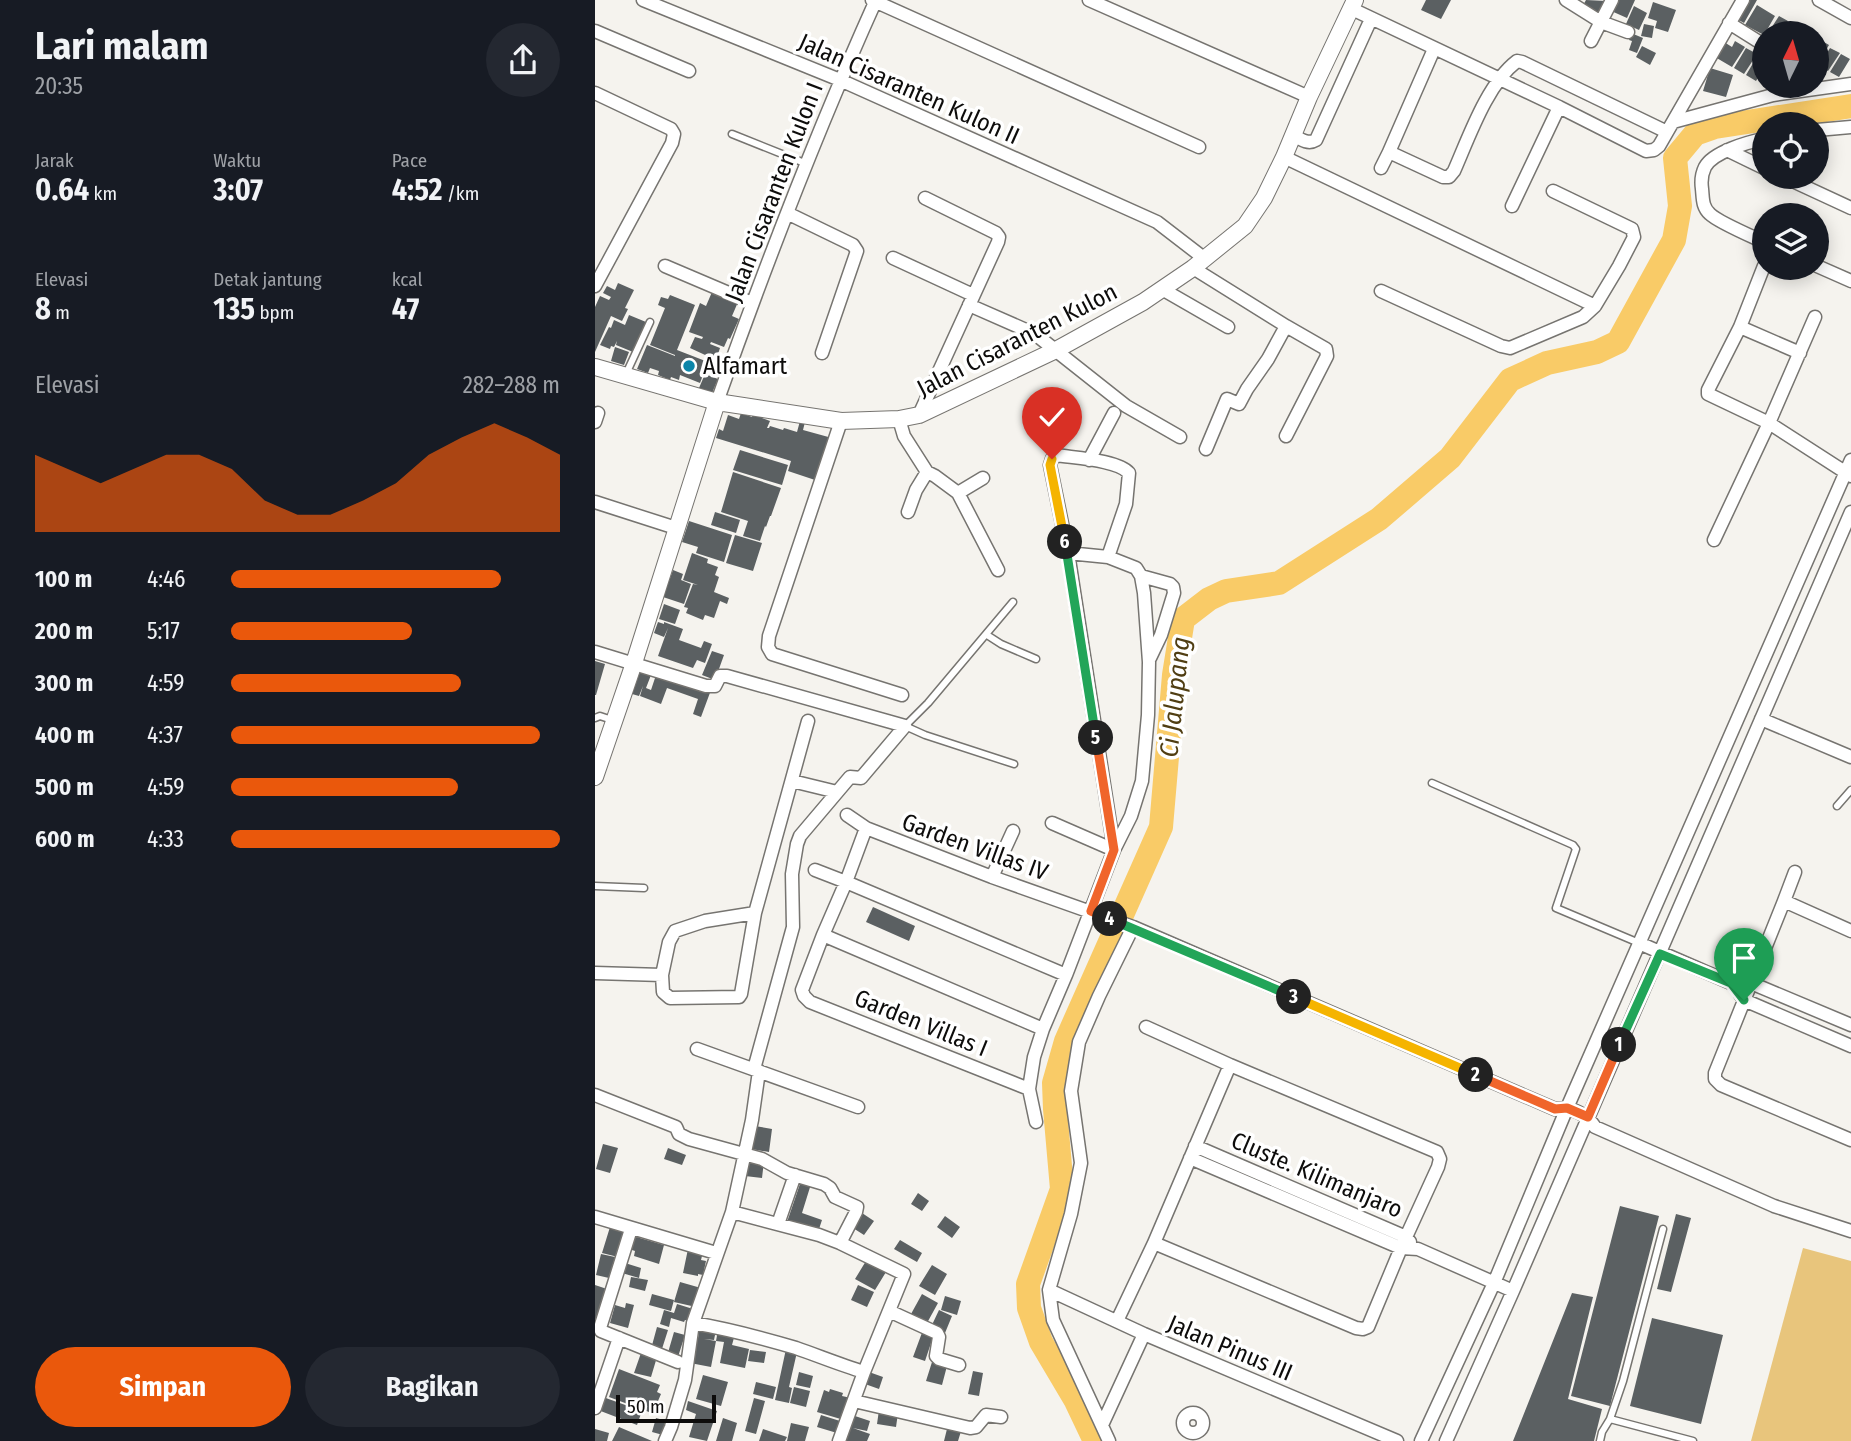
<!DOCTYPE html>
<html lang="id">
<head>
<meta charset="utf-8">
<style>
  :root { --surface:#171b24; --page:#242831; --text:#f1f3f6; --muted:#9ea1a6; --accent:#ea580c }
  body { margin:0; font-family:"Fira Sans Condensed",sans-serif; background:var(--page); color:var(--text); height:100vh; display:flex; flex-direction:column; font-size:26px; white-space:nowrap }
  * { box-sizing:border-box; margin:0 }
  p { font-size:23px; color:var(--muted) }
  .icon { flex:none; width:38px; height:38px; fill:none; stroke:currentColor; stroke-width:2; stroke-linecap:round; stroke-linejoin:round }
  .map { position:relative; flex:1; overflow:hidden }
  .details { display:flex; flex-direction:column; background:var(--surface); width:595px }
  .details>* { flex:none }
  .needle { width:46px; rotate:5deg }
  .buttons { position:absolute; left:1157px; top:21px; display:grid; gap:14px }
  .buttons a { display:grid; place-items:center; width:77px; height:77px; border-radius:50%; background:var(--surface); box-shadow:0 4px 18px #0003; font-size:35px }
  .scale { position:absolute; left:21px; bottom:18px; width:100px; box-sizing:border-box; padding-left:7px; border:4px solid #0d0c0b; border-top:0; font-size:19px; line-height:24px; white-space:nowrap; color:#0d0c0b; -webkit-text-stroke:5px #fff; paint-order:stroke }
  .pin { position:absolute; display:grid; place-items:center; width:60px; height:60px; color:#fff; margin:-72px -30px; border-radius:50% 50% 50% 0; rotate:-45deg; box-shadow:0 0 7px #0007 }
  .pin .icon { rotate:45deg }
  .km { position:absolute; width:35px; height:35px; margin:-18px; border-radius:50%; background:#222; color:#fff; font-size:19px; line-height:35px; text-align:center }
  .round { display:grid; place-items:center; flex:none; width:74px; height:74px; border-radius:37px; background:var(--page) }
  .summary { display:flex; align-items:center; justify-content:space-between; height:119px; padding:0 35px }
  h1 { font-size:38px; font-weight:700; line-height:52px }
  .stats { display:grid; grid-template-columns:repeat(3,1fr); gap:10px; height:119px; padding:7px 35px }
  .stats div { display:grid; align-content:center }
  .stats b { font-size:30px; font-weight:700 }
  .stats small { font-size:19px; font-weight:400 }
  .stats p { font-size:19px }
  .chart { height:196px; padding:14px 35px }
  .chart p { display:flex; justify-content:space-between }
  .chart svg { width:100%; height:126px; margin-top:7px; fill:var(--accent); opacity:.7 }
  .button { display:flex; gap:14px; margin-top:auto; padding:14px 35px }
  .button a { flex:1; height:80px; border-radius:42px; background:var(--accent); color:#fff; font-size:28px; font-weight:700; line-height:80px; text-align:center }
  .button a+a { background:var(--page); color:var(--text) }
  ul { padding:0 35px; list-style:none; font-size:23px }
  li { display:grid; grid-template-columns:112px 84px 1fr; align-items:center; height:52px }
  li i { height:18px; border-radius:9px; background:var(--accent) }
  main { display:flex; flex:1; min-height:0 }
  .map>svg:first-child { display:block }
  .green { fill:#e8c57c }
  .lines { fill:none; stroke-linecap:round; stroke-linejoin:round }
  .river { stroke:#f9cb67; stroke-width:24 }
  .building { fill:#5b6062 }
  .service-casing { stroke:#767470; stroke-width:9 }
  .minor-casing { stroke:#767470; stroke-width:15 }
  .secondary-casing { stroke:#767470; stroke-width:18 }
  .service { stroke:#fff; stroke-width:6 }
  .minor { stroke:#fff; stroke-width:12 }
  .secondary { stroke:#fff; stroke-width:16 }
  .split-1-casing { stroke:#fff; stroke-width:14 }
  .split-2-casing { stroke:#fff; stroke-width:14 }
  .split-3-casing { stroke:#fff; stroke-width:14 }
  .split-4-casing { stroke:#fff; stroke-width:14 }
  .split-5-casing { stroke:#fff; stroke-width:14 }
  .split-6-casing { stroke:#fff; stroke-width:14 }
  .split-7-casing { stroke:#fff; stroke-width:14 }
  .split-1 { stroke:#22a559; stroke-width:9 }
  .split-2 { stroke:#f0652b; stroke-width:9 }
  .split-3 { stroke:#f5b400; stroke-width:9 }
  .split-4 { stroke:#22a559; stroke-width:9 }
  .split-5 { stroke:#f0652b; stroke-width:9 }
  .split-6 { stroke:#22a559; stroke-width:9 }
  .split-7 { stroke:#f5b400; stroke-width:9 }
  .poi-dot { fill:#0b85a9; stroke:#fff; stroke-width:2.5 }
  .labels { text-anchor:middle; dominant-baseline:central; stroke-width:7; stroke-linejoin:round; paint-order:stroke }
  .street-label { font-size:24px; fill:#0d0c0b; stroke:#fff }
  .poi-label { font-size:24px; fill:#0d0c0b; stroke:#fff; text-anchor:start }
  .water-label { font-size:26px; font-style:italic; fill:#503e13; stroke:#fff }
</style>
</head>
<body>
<main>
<section class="details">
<div class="summary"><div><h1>Lari malam</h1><p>20:35</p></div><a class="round"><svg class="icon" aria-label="share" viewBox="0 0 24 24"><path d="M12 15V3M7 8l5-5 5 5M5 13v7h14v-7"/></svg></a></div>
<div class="stats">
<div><p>Jarak</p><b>0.64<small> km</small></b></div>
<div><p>Waktu</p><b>3:07</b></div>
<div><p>Pace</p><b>4:52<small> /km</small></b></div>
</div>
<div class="stats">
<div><p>Elevasi</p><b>8<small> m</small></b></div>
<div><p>Detak jantung</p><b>135<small> bpm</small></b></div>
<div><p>kcal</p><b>47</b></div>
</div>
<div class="chart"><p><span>Elevasi</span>282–288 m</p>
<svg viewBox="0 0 160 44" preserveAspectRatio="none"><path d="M0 44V17L10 22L20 27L30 22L40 17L50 17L60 22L70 33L80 38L90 38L100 33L110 27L120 17L130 11L140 6L150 11L160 17V44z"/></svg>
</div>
<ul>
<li><b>100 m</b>4:46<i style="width:82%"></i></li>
<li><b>200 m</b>5:17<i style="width:55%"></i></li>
<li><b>300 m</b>4:59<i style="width:70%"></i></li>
<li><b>400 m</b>4:37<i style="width:94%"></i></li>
<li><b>500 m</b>4:59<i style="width:69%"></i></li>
<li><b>600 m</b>4:33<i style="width:100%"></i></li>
</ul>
<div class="button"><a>Simpan</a><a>Bagikan</a></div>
</section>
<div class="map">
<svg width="1256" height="1441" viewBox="0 0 1256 1441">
  <rect width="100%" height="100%" fill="#f5f3ee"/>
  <path class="green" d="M1208 1248 1256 1261V1441H1156Z"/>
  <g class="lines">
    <path class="river" d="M500 1441 481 1401 446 1342 434 1308 433 1284 467 1189 460 1109 459 1083 471 1041 566 827 579 675 588 619 614 599 631 591 684 583 784 519 855 458 915 380 952 363 1002 352 1023 342 1079 240 1085 206 1080 158 1100 134 1120 127 1256 106"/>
  </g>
  <path class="building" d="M831 0H856L846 19 826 10Z
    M991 0 1011 1 1006 18 986 9Z
    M1018 0H1040L1032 18 1014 10Z
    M1153 0H1162L1149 23 1142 19Z
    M1058 2 1081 10 1073 32 1060 28 1062 21 1053 18Z
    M1162 5 1180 16 1169 35 1150 25Z
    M1039 6 1052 13 1044 30 1031 24Z
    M1184 16 1193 21 1185 33H1173Z
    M1049 24 1059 26 1057 38 1046 36Z
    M1036 33 1048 38 1042 53 1034 50 1037 41 1034 40Z
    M1222 38 1234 45 1223 64 1222 63Z
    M1140 41 1150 47 1137 67 1120 57 1129 42 1137 47Z
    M1047 46 1061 53 1055 65 1041 57Z
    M1151 48 1162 54 1149 74 1139 68Z
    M1235 48 1245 53 1233 71 1224 66Z
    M1246 54 1255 59 1244 77 1235 72Z
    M1163 55 1169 58V68L1161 81 1151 75Z
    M1115 68 1138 75 1131 97 1108 91Z
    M23 283 39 290 30 308 33 309 27 321 16 316 0 352V307L5 296 14 300 16 297 8 293 12 286 20 290Z
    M117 292 143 302 137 316 144 319 135 339 133 338 129 347 116 342 115 344 125 348 121 360 95 348 100 337 107 339 108 337 94 332 105 303 111 306Z
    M75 295 100 305 82 350 113 362 105 383 85 375 84 380 76 377 75 380 63 375 64 371 55 368 53 373 42 369 52 345 80 356V355L55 345 70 308 63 305 66 297 73 299Z
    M34 315 51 322 38 352 21 345 22 341 19 347 16 346 15 349 5 345 14 327 16 328 19 320 30 325Z
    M20 347 34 352 29 365 16 361Z
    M110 374 123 379 117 393 104 388Z
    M146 413 157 417 158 413 167 416V418L175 421 172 428H174L175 426 188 430 189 428 202 432 205 421 210 422 208 430 237 438 223 481 193 471 196 461 121 438 124 429 128 431 133 415 144 419Z
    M145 450 193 465 187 485 138 470Z
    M138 472 186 488 176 516H175L171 527 170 526 165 541 148 536 153 521 126 512Z
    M120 512 145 520 141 533 116 525Z
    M94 521 137 535 129 562 101 553 103 547 87 542Z
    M140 535 167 543 158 571 131 563Z
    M97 553 113 559 112 563 123 567 120 575 124 577 119 592 134 598 132 604 125 601 119 618 110 615 108 620 91 613 93 608 89 607 98 584 103 585 88 580Z
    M78 570 88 574 86 580 96 584 89 604 68 597Z
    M69 604 85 610 80 624 64 619Z
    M63 622 69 624V622L88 629 84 640 106 648 109 641 117 644 110 663 102 660 98 668 63 656 73 628 69 637 59 633Z
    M117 651 129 655 120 680 107 675Z
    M0 661 10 664 1 695H0Z
    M45 672 56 675 51 688 56 690 62 672 116 690 106 717 98 714 103 699 72 688 66 704 45 696 48 686 44 696 37 694Z
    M278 907 320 926 314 941 271 922Z
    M160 1126 177 1129 174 1152 156 1149Z
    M8 1144 23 1148 15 1173 1 1169Z
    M73 1148 91 1155 87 1165 69 1159Z
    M152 1159 169 1161 167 1178 150 1176Z
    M206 1181 216 1184 207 1213 227 1220 223 1232 192 1222Z
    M323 1193 334 1201 327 1211 316 1204Z
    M1025 1206 1064 1216 1015 1406 976 1396Z
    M267 1213 279 1221 269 1235 258 1228Z
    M1081 1214 1096 1218 1076 1292 1062 1289Z
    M350 1216 365 1227 357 1238 342 1227Z
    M15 1227 31 1231 23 1257 7 1253Z
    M38 1236 69 1245 64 1264 39 1256 40 1251 34 1249Z
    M305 1240 327 1253 322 1262 299 1249Z
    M93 1249 108 1252 106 1260 111 1261 108 1275 103 1274V1276L88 1273Z
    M6 1254 20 1257 14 1278 1 1275Z
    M271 1261 291 1272 280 1290 260 1279Z
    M30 1263 46 1268 44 1278 27 1273Z
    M337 1265 352 1274 340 1295 324 1286Z
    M36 1277 53 1280 50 1291 34 1287Z
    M85 1282 106 1288 101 1307 79 1302Z
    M0 1285 15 1290 5 1322 0 1320Z
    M263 1285 279 1292 272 1307 256 1300Z
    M977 1293 998 1297 973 1399 1007 1409 999 1441H918Z
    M57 1294 79 1300 76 1311 54 1305Z
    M327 1294 343 1303 332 1323 316 1314Z
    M350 1296 366 1301 362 1315 346 1310Z
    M31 1303 39 1305 33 1328 15 1323 20 1305 30 1308Z
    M82 1304 98 1309 94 1321 90 1320 89 1322 76 1318 74 1327 65 1324 69 1310 79 1313Z
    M344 1310 357 1316 350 1333 336 1327Z
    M1057 1318 1128 1335 1106 1424 1035 1406Z
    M62 1327 73 1330 66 1352 56 1349Z
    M105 1327 121 1330 119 1340 109 1339 121 1341 116 1367 95 1363 100 1337 103 1338Z
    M123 1330 140 1334 137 1345 154 1349 150 1368 125 1363 129 1342 121 1341Z
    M328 1330 339 1334 330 1361 318 1357Z
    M79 1332 90 1335 82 1360 72 1356Z
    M191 1349 202 1352 194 1387 197 1388 194 1403 180 1400Z
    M155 1350 171 1352 169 1363 153 1361Z
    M46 1353 62 1357 56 1377 39 1373Z
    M337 1362 352 1366 347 1385 331 1381Z
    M24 1369 65 1385 62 1392 66 1394 60 1408 57 1406 54 1412 14 1397Z
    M378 1371 388 1373 384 1396 373 1394Z
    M204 1372 218 1376 215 1388 201 1385Z
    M274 1372 288 1377 284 1389 270 1384Z
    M108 1375 133 1382 126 1406 101 1399Z
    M161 1382 181 1387 178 1399 158 1394Z
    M199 1387 215 1391 211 1407 195 1403Z
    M235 1389 248 1393 247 1396 256 1398 249 1420 222 1412 229 1390 234 1392Z
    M8 1397 47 1411 42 1425 3 1410Z
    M159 1398 170 1401 161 1434 150 1431Z
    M93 1401 122 1411 112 1441 94 1437 101 1414 91 1410Z
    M284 1410 303 1413 301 1427 282 1424Z
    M226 1415 245 1421 242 1433 222 1427Z
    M257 1415 275 1421 272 1431 258 1428 275 1434 272 1441H249Z
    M61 1418 72 1421 68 1435 57 1432Z
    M128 1418 142 1423 137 1441H121Z
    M196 1423 214 1427 210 1441H192Z
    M353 1425 367 1428 363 1441H349Z
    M24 1427 57 1441H17Z
    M0 1429 14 1433 12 1441H0Z
    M168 1429 192 1437 190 1441H164Z"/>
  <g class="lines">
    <g class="service-casing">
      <path id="service" d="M137 134 212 164
        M31 374 55 322
        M418 602 333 703 310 726 330 735 419 764
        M392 635 406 644 441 659
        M0 718 5 716 17 720
        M837 783 978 845 981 849 961 908 1044 943
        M1242 806 1256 790
        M0 886 49 888
        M1015 1419 1098 1441
        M1005 1441 1007 1432 1015 1419 1028 1381 1068 1229"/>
    </g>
    <g class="minor-casing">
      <path id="minor" d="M48 0 245 80 562 222 610 259
        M277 0 604 147
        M494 0 714 97
        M971 0 1006 22 1033 32
        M1224 0 1256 18
        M757 9 964 107 1051 151 1059 150 1064 146 1148 0
        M1134 23 1169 45
        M0 31 94 71
        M996 41 1017 0
        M839 49 794 152 848 177H854L859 171C874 137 892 84 922 61L927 62 1072 132
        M0 93 76 129 79 134 77 143 0 286
        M1078 122 1178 95 1256 84
        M1222 130 1256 127
        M698 135C705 139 713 145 721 140L776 19
        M1169 139C1153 142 1118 152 1110 167 1107 173 1106 182 1107 189 1108 198 1107 207 1115 214 1123 222 1156 236 1169 242
        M1132 150 1169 168
        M689 157 1000 306 1024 266 1039 237 1037 229 958 191
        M786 168 794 152
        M1189 177 1256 208
        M917 206 964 107
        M192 213 258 245 262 251 227 353
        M298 258 378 295
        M70 266 157 303
        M1169 266 1145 327 1113 390V394L1174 423 1256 476
        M1222 266 1256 281
        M598 268 691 326 731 349 732 356 691 436
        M567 289 633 327
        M786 291 906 346 915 348 988 317 1000 306
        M374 305 440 334 531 406 585 437
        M1145 327 1205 353
        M122 402C170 266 222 131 281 0
        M324 415 403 242 404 237 401 233 330 198
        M304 419 309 436 332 472 340 476 363 493 388 478
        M246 421 174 636 173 647 177 654 307 695
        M0 422 3 413
        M611 449 632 399 644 404 652 389 673 359 691 326
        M494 460 519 413
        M363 493 403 570
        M0 502 81 528
        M313 512 321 490 332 472
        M1119 540 1174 423 1220 317
        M513 557 531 504 534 473C523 460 479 458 461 455L457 459 455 465 473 553 519 849
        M546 576 575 584 578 587 579 593 566 635 555 658
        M0 652 111 686H120L125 676H132L310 726 266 778 255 777 205 836 202 844 197 874 198 927 159 1069
        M1166 719 1256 757
        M197 781 242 792
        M252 815 271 828 397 877 538 927 960 1109C976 1107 990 1113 1000 1127L1179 1206 1256 1231
        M457 823 519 850
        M220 870 251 882 271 828
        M397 877 418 831
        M1189 901 1200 872
        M1256 931 1189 901 1120 1073V1079L1126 1085 1256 1140
        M228 935 207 990 209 996 215 1002 434 1089
        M1044 943 1136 983H1156L1256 1025
        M0 973 67 975 74 942 80 931 110 921 160 913 213 721
        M67 975 68 992 75 998 144 997 146 994 160 913
        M1145 994 1149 1000 1256 1046
        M551 1027 635 1065 842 1152 845 1159 843 1167 806 1248 773 1327 768 1329 761 1328 559 1243 635 1065
        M448 1029 228 935 251 882 471 975
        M102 1049 263 1107
        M0 1095 81 1127 84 1134 94 1139 167 1159 192 1173 229 1184 235 1188 240 1197 262 1207 261 1212 245 1243 309 1274 269 1372 244 1441
        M441 1122 434 1089 439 1057 448 1029 471 975 519 850 536 816 547 781 553 715 554 662 549 593 546 576 541 568 513 557 473 553
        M600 1146 811 1237 815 1242
        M595 1158 806 1248 823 1249 918 1291
        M137 1212 224 1235 245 1243
        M0 1217 121 1253
        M183 1224 200 1175
        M36 1229 5 1328 6 1331 83 1362
        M454 1290 549 1334 802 1441
        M294 1311 342 1333 344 1337 341 1356 344 1359 364 1365
        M522 1321 559 1243
        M98 1323C133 1329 167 1338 201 1348 224 1356 246 1365 269 1372
        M259 1401 375 1428 381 1427 391 1415 406 1417
        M0 1408 24 1338
        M588 1423a10 10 0 1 1 20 0a10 10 0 1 1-20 0Z
        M507 1425 549 1334
        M70 1441 76 1427 90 1380 98 1323 137 1212 157 1120 164 1071
        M514 1441 458 1320 454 1290 476 1214 486 1163 476 1091 484 1042 504 996 538 927
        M826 1441 899 1283 972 1108 1256 460
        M851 1441 918 1291 1256 512"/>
    </g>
    <g class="secondary-casing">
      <path id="secondary" d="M0 367 122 402 246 421 304 419 324 415 461 350 548 302 598 268 650 226 669 198 689 157 714 97 760 0
        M0 777 39 663 122 402"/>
    </g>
    <use href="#service" class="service"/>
    <use href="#minor" class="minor"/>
    <use href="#secondary" class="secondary"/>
  </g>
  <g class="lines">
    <g class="split-1-casing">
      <path id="split-1" d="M1024 1045 1065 954 1136 983 1149 1000"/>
    </g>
    <g class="split-2-casing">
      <path id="split-2" d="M881 1075 960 1109 972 1108 993 1117 1024 1045"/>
    </g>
    <g class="split-3-casing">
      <path id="split-3" d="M699 997 881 1075"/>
    </g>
    <g class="split-4-casing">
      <path id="split-4" d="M515 919 699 997"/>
    </g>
    <g class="split-5-casing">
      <path id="split-5" d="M501 738 519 850 496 911 515 919"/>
    </g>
    <g class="split-6-casing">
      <path id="split-6" d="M470 542 501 738"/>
    </g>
    <g class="split-7-casing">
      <path id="split-7" d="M457 459 455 465 470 542"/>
    </g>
    <use href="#split-1" class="split-1"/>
    <use href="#split-2" class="split-2"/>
    <use href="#split-3" class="split-3"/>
    <use href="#split-4" class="split-4"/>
    <use href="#split-5" class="split-5"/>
    <use href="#split-6" class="split-6"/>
    <use href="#split-7" class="split-7"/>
  </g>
  <circle class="poi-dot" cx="94" cy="366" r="7"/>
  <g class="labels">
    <g class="street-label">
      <text transform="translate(314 89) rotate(24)">Jalan Cisaranten Kulon II</text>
      <text transform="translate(179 192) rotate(-69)">Jalan Cisaranten Kulon I</text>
      <text transform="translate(422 340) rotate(-27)">Jalan Cisaranten Kulon</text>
      <text transform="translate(380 847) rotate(20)">Garden Villas IV</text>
      <text transform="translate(326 1023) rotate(22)">Garden Villas I</text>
      <text transform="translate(722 1175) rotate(23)">Cluste. Kilimanjaro</text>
      <text transform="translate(635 1348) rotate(23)">Jalan Pinus III</text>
    </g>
    <g class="poi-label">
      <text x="108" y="366">Alfamart</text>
    </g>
    <g class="water-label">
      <text transform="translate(580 697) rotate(-84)">Ci Jalupang</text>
    </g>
  </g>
</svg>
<div class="buttons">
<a><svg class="needle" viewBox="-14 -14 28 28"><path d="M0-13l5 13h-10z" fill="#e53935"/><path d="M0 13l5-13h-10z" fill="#9ea1a6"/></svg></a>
<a><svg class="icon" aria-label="locate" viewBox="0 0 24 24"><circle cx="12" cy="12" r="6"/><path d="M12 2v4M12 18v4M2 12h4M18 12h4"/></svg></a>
<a><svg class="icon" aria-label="layers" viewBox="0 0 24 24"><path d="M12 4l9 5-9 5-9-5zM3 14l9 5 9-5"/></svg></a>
</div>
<div class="scale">50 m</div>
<div class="pin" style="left:1149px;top:1000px;background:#1e9e55"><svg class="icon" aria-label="arrive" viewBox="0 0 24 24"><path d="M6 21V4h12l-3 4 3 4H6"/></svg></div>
<div class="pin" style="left:457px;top:459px;background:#d93025"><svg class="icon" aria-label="check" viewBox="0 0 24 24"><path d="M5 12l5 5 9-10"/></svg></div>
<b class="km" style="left:1024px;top:1045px">1</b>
<b class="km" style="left:881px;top:1075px">2</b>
<b class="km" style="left:699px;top:997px">3</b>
<b class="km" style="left:515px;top:919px">4</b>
<b class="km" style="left:501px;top:738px">5</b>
<b class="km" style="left:470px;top:542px">6</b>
</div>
</main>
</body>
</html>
